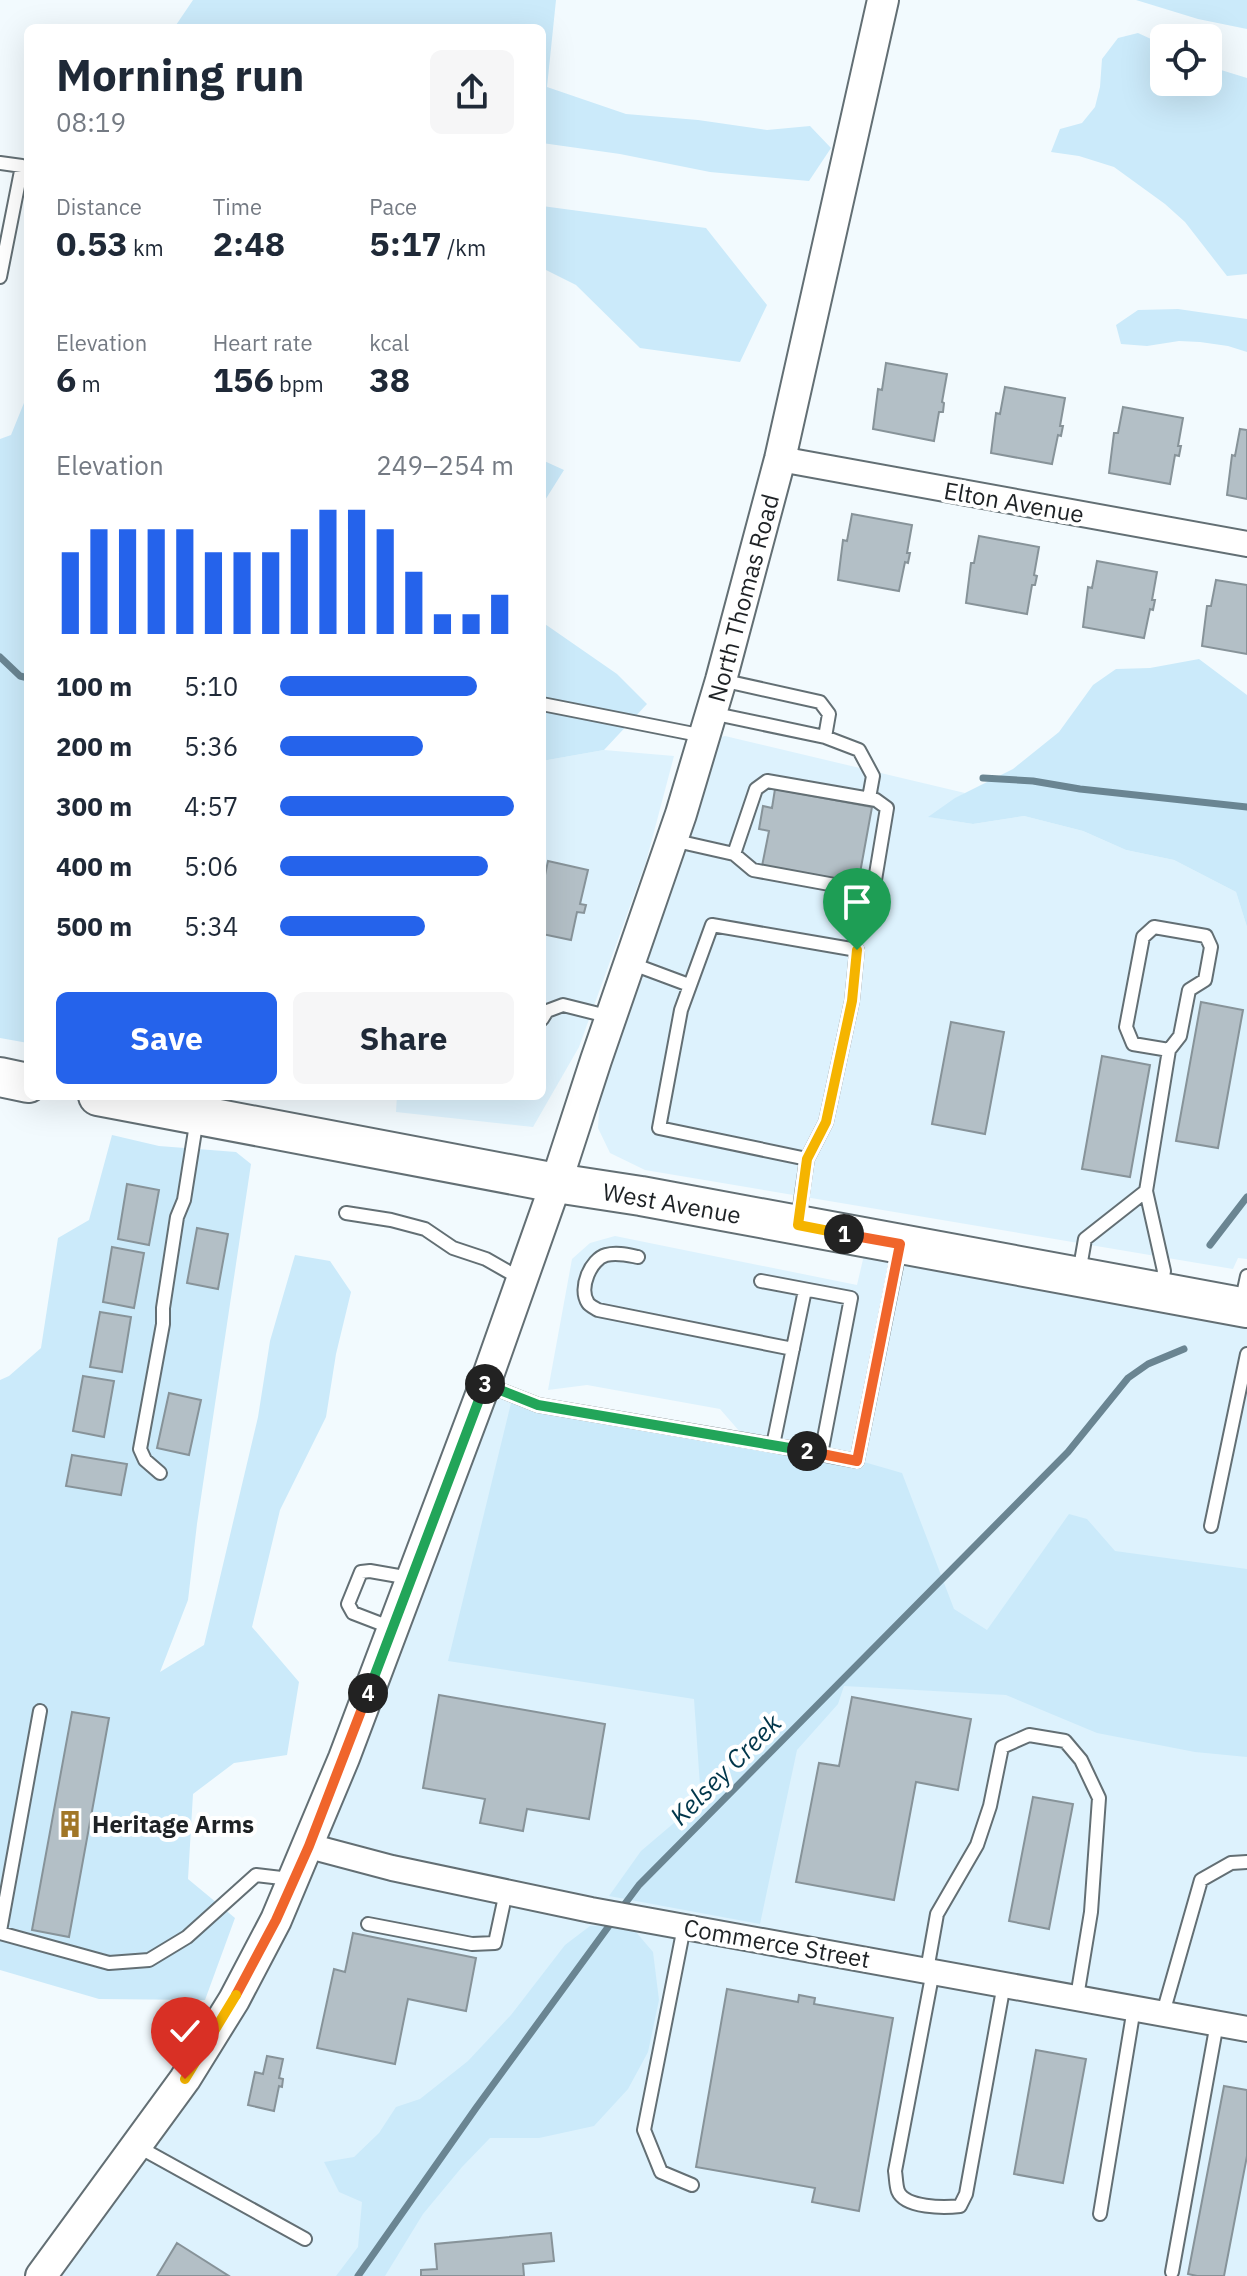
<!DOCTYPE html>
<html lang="en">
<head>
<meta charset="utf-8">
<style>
  :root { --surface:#fff; --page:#f6f6f7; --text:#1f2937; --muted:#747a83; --accent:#2563eb }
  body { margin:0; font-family:"IBM Plex Sans",sans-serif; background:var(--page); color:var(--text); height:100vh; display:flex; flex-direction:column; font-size:30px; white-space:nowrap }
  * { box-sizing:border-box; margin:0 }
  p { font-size:26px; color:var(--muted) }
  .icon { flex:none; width:44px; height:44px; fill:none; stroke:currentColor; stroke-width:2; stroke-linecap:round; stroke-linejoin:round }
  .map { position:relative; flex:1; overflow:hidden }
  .side { position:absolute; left:24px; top:24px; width:522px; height:1076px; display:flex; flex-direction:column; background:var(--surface); border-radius:12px; box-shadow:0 8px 32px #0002 }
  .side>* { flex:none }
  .fabs { position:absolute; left:1150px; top:24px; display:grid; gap:16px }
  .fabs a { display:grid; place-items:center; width:72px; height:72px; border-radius:12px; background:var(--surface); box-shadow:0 8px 32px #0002; font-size:40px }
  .pin { position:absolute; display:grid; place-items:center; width:68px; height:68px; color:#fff; margin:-82px -34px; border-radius:50% 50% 50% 0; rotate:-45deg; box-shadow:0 0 8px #0007 }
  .pin .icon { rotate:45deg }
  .km { position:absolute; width:40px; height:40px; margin:-20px; border-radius:50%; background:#222; color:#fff; font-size:22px; line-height:40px; text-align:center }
  .round { display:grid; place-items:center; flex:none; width:84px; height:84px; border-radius:12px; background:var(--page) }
  .summary { display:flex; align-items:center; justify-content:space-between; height:136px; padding:0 32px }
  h1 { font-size:44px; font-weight:700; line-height:60px }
  .figures { display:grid; grid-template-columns:repeat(3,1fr); gap:12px; height:136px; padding:8px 32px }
  .figures div { display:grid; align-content:center }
  .figures b { font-size:34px; font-weight:700 }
  .figures small { font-size:22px; font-weight:400 }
  .figures p { font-size:22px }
  .chart { height:224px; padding:16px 32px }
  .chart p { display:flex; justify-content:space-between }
  .chart svg { width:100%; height:144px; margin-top:8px; stroke:var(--accent); stroke-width:6 }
  .button { display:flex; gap:16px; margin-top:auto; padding:16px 32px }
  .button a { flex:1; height:92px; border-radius:12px; background:var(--accent); color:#fff; font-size:32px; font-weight:700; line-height:92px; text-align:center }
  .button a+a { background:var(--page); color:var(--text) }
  ul { padding:0 32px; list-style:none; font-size:26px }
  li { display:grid; grid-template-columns:128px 96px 1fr; align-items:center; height:60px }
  li i { height:20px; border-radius:10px; background:var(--accent) }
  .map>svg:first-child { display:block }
  .built { fill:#ddf2fd }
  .green { fill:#cbeafa }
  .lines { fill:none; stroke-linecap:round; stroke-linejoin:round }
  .stream { stroke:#6a8592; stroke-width:7 }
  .building { fill:#b3bfc6; stroke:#879399; stroke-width:2 }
  .service-casing { stroke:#636f74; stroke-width:16 }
  .minor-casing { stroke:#636f74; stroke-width:28 }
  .tertiary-casing { stroke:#636f74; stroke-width:34 }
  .primary-casing { stroke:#636f74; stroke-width:42 }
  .service { stroke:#fff; stroke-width:12 }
  .minor { stroke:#fff; stroke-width:24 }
  .tertiary { stroke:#fff; stroke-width:30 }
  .primary { stroke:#fff; stroke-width:38 }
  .split-1-casing { stroke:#fff; stroke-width:16 }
  .split-2-casing { stroke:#fff; stroke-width:16 }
  .split-3-casing { stroke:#fff; stroke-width:16 }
  .split-4-casing { stroke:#fff; stroke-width:16 }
  .split-5-casing { stroke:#fff; stroke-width:16 }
  .split-6-casing { stroke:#fff; stroke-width:16 }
  .split-1 { stroke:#f5b400; stroke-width:10 }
  .split-2 { stroke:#f0652b; stroke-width:10 }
  .split-3 { stroke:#22a559; stroke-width:10 }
  .split-4 { stroke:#22a559; stroke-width:10 }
  .split-5 { stroke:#f0652b; stroke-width:10 }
  .split-6 { stroke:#f5b400; stroke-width:10 }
  .labels { text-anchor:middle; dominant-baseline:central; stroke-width:8; stroke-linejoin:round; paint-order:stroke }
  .street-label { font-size:24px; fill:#1e2225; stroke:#fff }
  .poi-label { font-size:24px; font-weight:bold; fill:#1e2225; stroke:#fff; text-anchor:start }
  .water-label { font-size:26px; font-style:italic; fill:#00364a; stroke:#fff }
</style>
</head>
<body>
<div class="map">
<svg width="1247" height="2276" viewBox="0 0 1247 2276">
  <rect width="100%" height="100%" fill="#f2fafe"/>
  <path class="built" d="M725 736 965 793 929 817 973 824 1024 816 1083 831 1126 850 1174 860 1236 892 1247 927V1259L1238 1258 1233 1269 645 1170 610 1153 598 1128 601 1081 716 738Z
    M604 750 674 756 646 862 579 1047 533 1127 396 1112 397 1096H542V761Z
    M615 1236 857 1285 868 1238 1247 1308V2276H41L234 2000 485 1384 539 1405 747 1440 720 1409 587 1385 548 1390 572 1259 590 1243Z"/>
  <path class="green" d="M193 0H556L547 87 626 114 698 120 767 130 810 126 831 148 809 181 710 172 620 154 542 143V28H174Z
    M1136 0H1247V29L1198 19Z
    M1138 33 1164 45V82H1208V66L1247 78V274L1227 276 1185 222 1165 204 1114 167 1079 156 1051 152 1060 129 1082 123 1095 107 1100 87 1102 59 1118 38Z
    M542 206 706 228 767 305 740 362 640 348 576 285 542 268Z
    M1178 309 1247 319V352L1228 346 1200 342 1179 341 1147 346 1121 344 1116 325 1138 310Z
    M28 393V1043L0 1038V439L11 435Z
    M542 460 564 470 542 505Z
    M542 622 617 674 647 704 604 750 542 761Z
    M1199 659 1247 695V927L1236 892 1174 860 1126 850 1083 831 1024 816 973 824 928 817 955 798 1013 769 1059 732 1093 685 1116 669 1150 668Z
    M112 1135 159 1146 236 1152 251 1164 197 1524 188 1600 160 1672 204 1645 258 1417 270 1341 295 1255 330 1261 351 1292 336 1354 326 1417 280 1510 252 1627 299 1682 287 1755 234 1763 193 1794 188 1879 235 1918 205 2000 99 1999 0 1970V1380L9 1376 41 1348 58 1238 89 1220Z
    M513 1395 857 1460 902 1473 954 1609 987 1630 1069 1514 1087 1519 1115 1551 1247 1569V1757L1195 1752 1097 1733 1006 1695 844 1686 838 1704 797 1750 760 1924 609 1896 641 1851 701 1800 694 1699 448 1661Z
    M630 1925 653 1952 659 2000 648 2052 628 2089 594 2126 539 2138H490L462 2167 423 2214 385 2276H336L358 2247 362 2202 339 2192 324 2162 354 2157 379 2133 396 2107 420 2099 468 2061 511 2015 565 1945 590 1926Z"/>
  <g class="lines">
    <path class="stream" d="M0 657 20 676 28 678
      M983 778 1033 781 1080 789 1247 807
      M1210 1245 1247 1197
      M621 1909 639 1885 1068 1452 1128 1378 1148 1364 1184 1349
      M358 2276 476 2108 614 1919"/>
  </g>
  <path class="building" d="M886 363 947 374 942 402 944 403 943 412H939L934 441 873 429 878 389 882 390Z
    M1005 387 1065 398 1060 426H1063L1061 436 1058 435 1052 464 991 453 996 413 1000 414Z
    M1123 407 1183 418 1178 446H1181L1179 456 1175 455 1170 484 1109 473 1114 433H1118Z
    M1240 429 1247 430V499L1227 495 1232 455 1235 456Z
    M852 514 912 525 907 553H910L908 563 905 562 899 591 838 580 843 540 847 541Z
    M979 536 1039 547 1034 575 1037 576 1035 585H1032L1027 614 966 603 971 563H974Z
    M1097 561 1157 572 1152 600H1155L1153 610 1150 609 1144 638 1083 627 1088 587 1092 588Z
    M1216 580 1247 585V654L1202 646 1207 606H1211Z
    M775 789 872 807 858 884 762 866 769 831 759 829 763 806 772 808Z
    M548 861 588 870 580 904 586 905 584 913 577 912 571 940 542 934V889Z
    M1201 1002 1243 1010 1218 1148 1176 1141Z
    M951 1022 1004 1032 985 1134 932 1124Z
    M1102 1056 1150 1065 1130 1177 1082 1169Z
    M127 1184 159 1190 149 1245 118 1239Z
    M197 1228 228 1234 218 1289 187 1283Z
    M112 1247 144 1253 134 1308 103 1302Z
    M100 1312 131 1317 122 1372 90 1367Z
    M83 1376 114 1381 104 1437 73 1431Z
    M169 1393 201 1400 189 1455 157 1448Z
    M72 1455 127 1464 121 1495 66 1486Z
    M439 1695 605 1724 589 1819 527 1809 523 1831 480 1823 485 1799 423 1788Z
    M852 1697 971 1719 958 1790 916 1782 894 1900 796 1882 819 1763 839 1766Z
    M72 1712 109 1718 69 1937 32 1930Z
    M1033 1797 1073 1804 1049 1929 1009 1921Z
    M353 1933 476 1958 466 2011 408 1999 395 2064 317 2048 334 1969 345 1972Z
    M727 1989 798 2002 799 1995 815 1998 814 2004 893 2018 859 2211 812 2202 815 2188 696 2167Z
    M1036 2050 1086 2059 1063 2183 1014 2174Z
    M267 2056 283 2059 279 2078 283 2079 282 2087 279 2086 274 2111 248 2105 255 2072 263 2074Z
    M1224 2086 1247 2090V2156L1224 2276H1197L1188 2274Z
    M551 2233 554 2261 523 2264 524 2276H421V2270L437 2269 435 2244Z
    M177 2243 229 2276H157Z"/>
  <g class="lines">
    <g class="service-casing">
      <path id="service" d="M0 163 22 166 0 277
        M542 704 704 736
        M711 713 825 737 829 714 820 702 721 680
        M825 737 859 750 873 776 869 798
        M672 840 734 854 753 870 862 890 875 880 887 808 876 800 767 781 756 789 734 854
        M630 963 689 985
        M542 1019 547 1011 563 1005 611 1017
        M1146 1191 1164 1271 1160 1290
        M346 1213 391 1220 425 1229 453 1248 486 1259 521 1279
        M798 1222 807 1159 826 1122 852 1001 857 950 712 925 681 1010 659 1128 807 1159
        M638 1257C628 1255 617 1252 606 1255 591 1259 578 1288 588 1303 590 1306 595 1308 598 1310L793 1349
        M1079 1273 1085 1239 1146 1191 1169 1050 1133 1044 1126 1027 1143 937 1154 927 1206 936 1211 947 1205 980 1189 990 1180 1036 1169 1050
        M761 1281 851 1298 821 1454
        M1241 1304 1247 1276
        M485 1384 538 1405 773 1445 857 1461 900 1246
        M773 1445 805 1290
        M160 1473 145 1460 140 1449 163 1324V1308L177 1217 184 1200 197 1118
        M1211 1526 1247 1354
        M392 1628 353 1613 348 1604 361 1572 370 1571 410 1578
        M368 1924 472 1944 495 1943 506 1892
        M684 1927 644 2130 661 2172 692 2185
        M0 1931 40 1711
        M0 1933 109 1963 149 1960 187 1937 256 1875 290 1879
        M927 1970 937 1914 977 1845 990 1806 1002 1747 1029 1735 1065 1741 1081 1760 1099 1798 1091 1912 1077 1997
        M933 1971 895 2171C896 2177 896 2186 898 2191 905 2208 944 2208 960 2206L966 2194 1004 1984
        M1163 2013 1201 1880 1231 1863 1247 1862
        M137 2146 305 2239
        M1100 2214 1134 2008
        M1172 2272 1217 2023"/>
    </g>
    <g class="minor-casing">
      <path id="minor" d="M780 459 1247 544
        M309 1846 392 1868 591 1910 1247 2029"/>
    </g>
    <g class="tertiary-casing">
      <path id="tertiary" d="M41 2276 185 2079 234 2000 276 1920 344 1758 485 1384 556 1183 596 1060 681 814 721 680 780 459 883 0"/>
    </g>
    <g class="primary-casing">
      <path id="primary" d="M0 1077 28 1083
        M98 1096 556 1183 641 1196 1247 1308"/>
    </g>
    <use href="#service" class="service"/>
    <use href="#minor" class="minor"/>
    <use href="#tertiary" class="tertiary"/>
    <use href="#primary" class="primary"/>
  </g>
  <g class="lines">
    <g class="split-1-casing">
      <path id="split-1" d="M844 1234 798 1225 807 1159 826 1122 852 1001 857 950"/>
    </g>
    <g class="split-2-casing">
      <path id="split-2" d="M807 1451 857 1461 900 1244 844 1234"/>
    </g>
    <g class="split-3-casing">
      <path id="split-3" d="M485 1384 538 1405 807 1451"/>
    </g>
    <g class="split-4-casing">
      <path id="split-4" d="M368 1693 485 1384"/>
    </g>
    <g class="split-5-casing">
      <path id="split-5" d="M236 1995 276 1920 309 1846 368 1693"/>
    </g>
    <g class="split-6-casing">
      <path id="split-6" d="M185 2079 236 1995"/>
    </g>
    <use href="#split-1" class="split-1"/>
    <use href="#split-2" class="split-2"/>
    <use href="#split-3" class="split-3"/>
    <use href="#split-4" class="split-4"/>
    <use href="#split-5" class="split-5"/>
    <use href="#split-6" class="split-6"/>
  </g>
  <defs>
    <g id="building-bare" transform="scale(2.16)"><path d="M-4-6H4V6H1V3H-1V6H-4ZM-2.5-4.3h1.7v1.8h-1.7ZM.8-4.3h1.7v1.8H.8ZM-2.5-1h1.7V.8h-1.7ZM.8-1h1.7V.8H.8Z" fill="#a17727" stroke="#fff" stroke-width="2.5" paint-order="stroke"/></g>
  </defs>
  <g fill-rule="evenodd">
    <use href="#building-bare" x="70" y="1824"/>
  </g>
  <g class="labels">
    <g class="street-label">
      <text transform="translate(1014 502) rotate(10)">Elton Avenue</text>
      <text transform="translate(743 598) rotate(-75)">North Thomas Road</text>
      <text transform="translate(672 1203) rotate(10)">West Avenue</text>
      <text transform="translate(777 1943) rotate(10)">Commerce Street</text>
    </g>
    <g class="poi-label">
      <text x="92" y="1824">Heritage Arms</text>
    </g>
    <g class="water-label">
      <text transform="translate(725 1769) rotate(-45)">Kelsey Creek</text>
    </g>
  </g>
</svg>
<div class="fabs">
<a><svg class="icon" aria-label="locate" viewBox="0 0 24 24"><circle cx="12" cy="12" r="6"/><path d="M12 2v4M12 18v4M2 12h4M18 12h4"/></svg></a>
</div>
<div class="pin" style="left:857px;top:950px;background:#1e9e55"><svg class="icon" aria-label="arrive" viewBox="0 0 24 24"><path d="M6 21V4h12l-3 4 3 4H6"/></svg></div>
<div class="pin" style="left:185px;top:2079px;background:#d93025"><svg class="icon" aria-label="check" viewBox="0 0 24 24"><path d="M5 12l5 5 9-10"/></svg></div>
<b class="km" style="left:844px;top:1234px">1</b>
<b class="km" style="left:807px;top:1451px">2</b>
<b class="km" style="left:485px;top:1384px">3</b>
<b class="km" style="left:368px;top:1693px">4</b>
<section class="side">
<div class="summary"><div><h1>Morning run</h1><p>08:19</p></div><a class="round"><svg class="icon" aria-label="share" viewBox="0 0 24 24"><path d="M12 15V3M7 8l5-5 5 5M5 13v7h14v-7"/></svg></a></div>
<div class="figures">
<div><p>Distance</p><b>0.53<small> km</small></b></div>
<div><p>Time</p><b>2:48</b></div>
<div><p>Pace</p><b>5:17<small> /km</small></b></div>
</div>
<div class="figures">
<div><p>Elevation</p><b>6<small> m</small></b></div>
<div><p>Heart rate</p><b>156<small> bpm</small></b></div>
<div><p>kcal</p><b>38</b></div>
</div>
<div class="chart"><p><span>Elevation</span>249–254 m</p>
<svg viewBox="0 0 160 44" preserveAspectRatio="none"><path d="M5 44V19M15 44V12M25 44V12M35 44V12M45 44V12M55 44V19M65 44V19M75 44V19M85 44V12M95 44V6M105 44V6M115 44V12M125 44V25M135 44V38M145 44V38M155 44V32"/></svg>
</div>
<ul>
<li><b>100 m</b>5:10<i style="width:84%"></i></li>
<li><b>200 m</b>5:36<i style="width:61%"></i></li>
<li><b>300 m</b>4:57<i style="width:100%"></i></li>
<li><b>400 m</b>5:06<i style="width:89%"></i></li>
<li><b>500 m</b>5:34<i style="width:62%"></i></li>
</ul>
<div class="button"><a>Save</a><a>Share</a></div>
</section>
</div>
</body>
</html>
